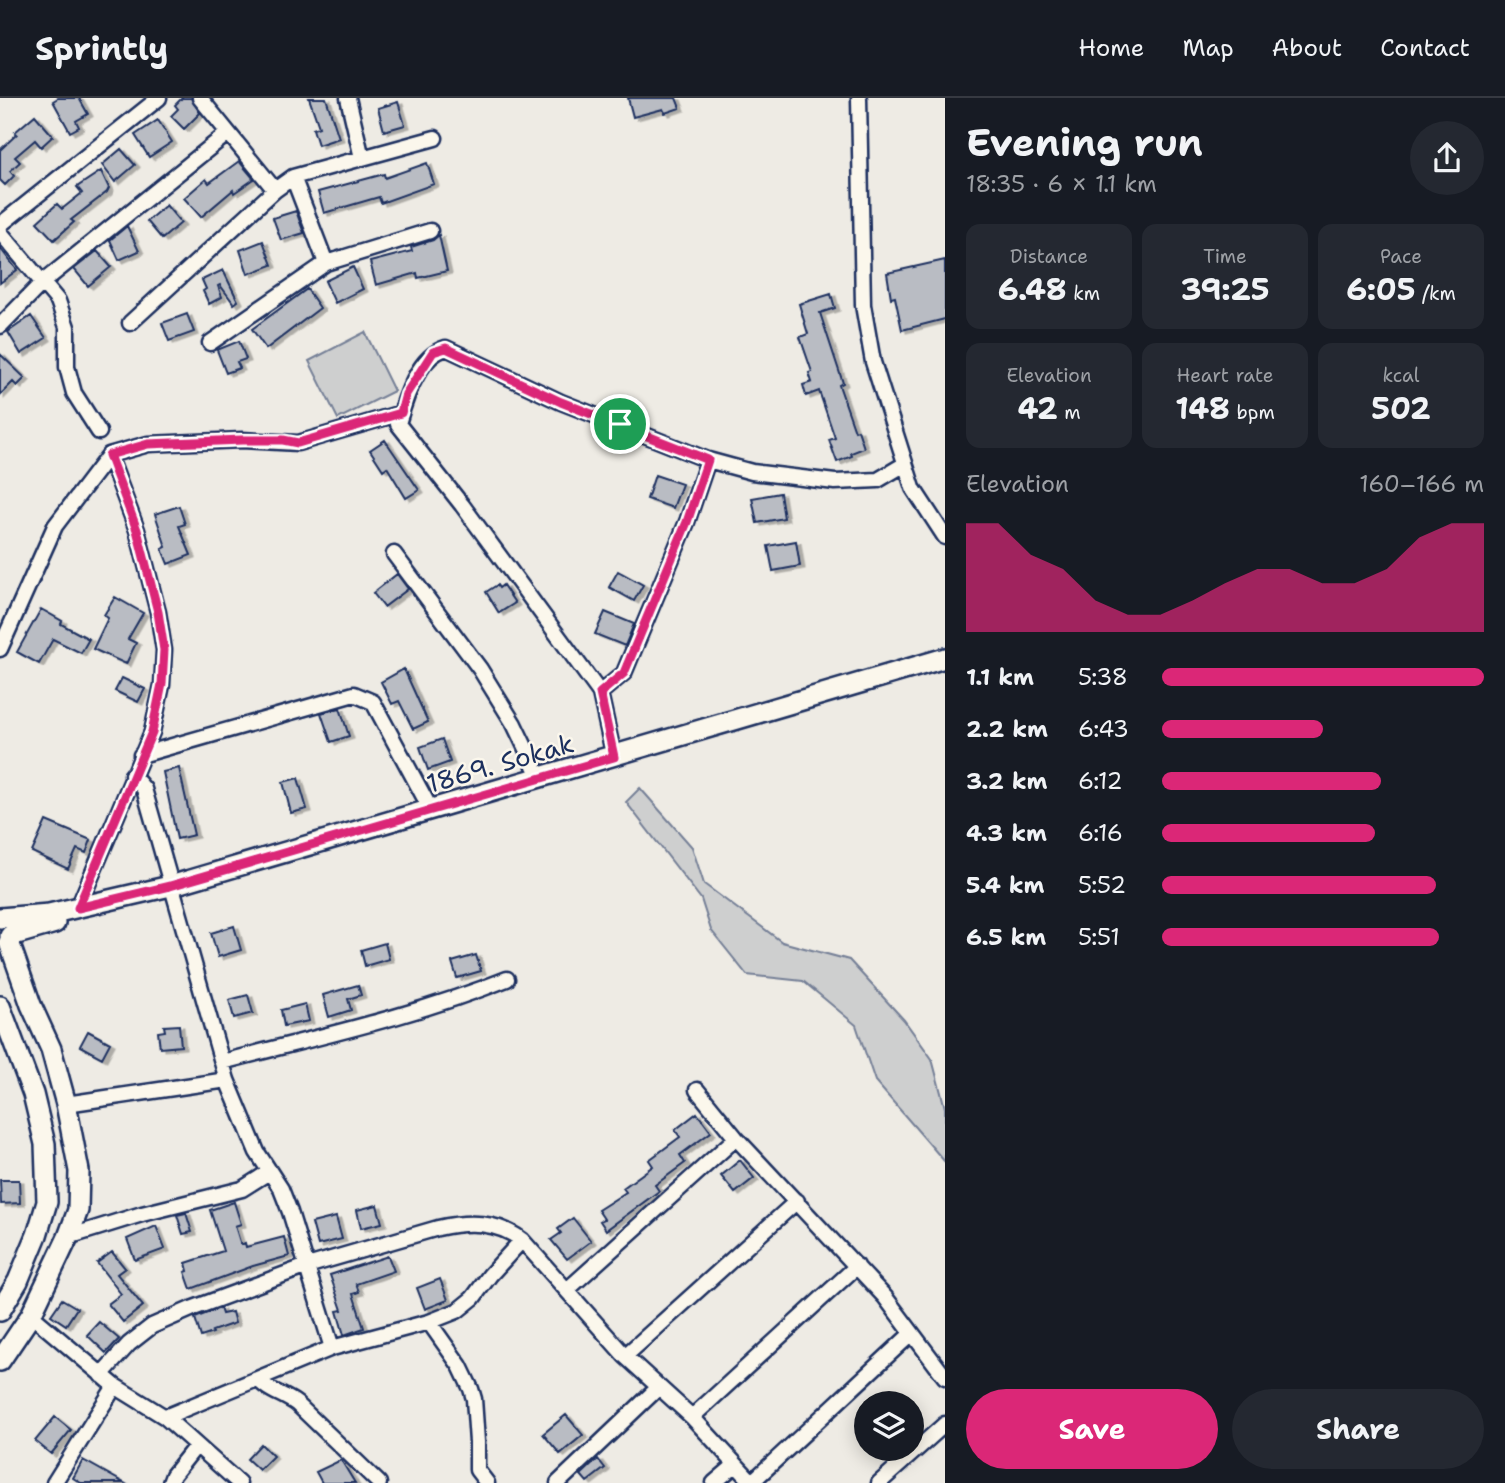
<!DOCTYPE html>
<html lang="en">
<head>
<meta charset="utf-8">
<style>
  :root { --surface:#171b24; --page:#242831; --text:#f1f3f6; --muted:#9ea1a6; --line:#363941; --accent:#db2777 }
  body { margin:0; font-family:"Shantell Sans",sans-serif; background:var(--page); color:var(--text); height:100vh; display:flex; flex-direction:column; font-size:26px; white-space:nowrap }
  * { box-sizing:border-box; margin:0 }
  p { font-size:23px; color:var(--muted) }
  .icon { flex:none; width:38px; height:38px; fill:none; stroke:currentColor; stroke-width:2; stroke-linecap:round; stroke-linejoin:round }
  .map { position:relative; flex:1; overflow:hidden }
  .drawer { display:flex; flex-direction:column; background:var(--surface); width:560px }
  .drawer>* { flex:none }
  .buttons { position:absolute; left:854px; top:1293px; display:grid; gap:14px }
  .buttons a { display:grid; place-items:center; width:70px; height:70px; border-radius:50%; background:var(--surface); box-shadow:0 4px 18px #0003; font-size:35px }
  .pin { position:absolute; display:grid; place-items:center; width:60px; height:60px; color:#fff; margin:-30px; border:4px solid #fff; border-radius:50%; box-shadow:0 2px 7px #0007 }
  .round { display:grid; place-items:center; flex:none; width:74px; height:74px; border-radius:37px; background:var(--page) }
  .summary { display:flex; align-items:center; justify-content:space-between; height:119px; padding:0 21px }
  h1 { font-size:38px; font-weight:700; line-height:52px }
  .figures { display:grid; grid-template-columns:repeat(3,1fr); gap:10px; height:119px; padding:7px 21px }
  .figures div { display:grid; align-content:center; border-radius:14px; background:var(--page); text-align:center }
  .figures b { font-size:30px; font-weight:700 }
  .figures small { font-size:19px; font-weight:400 }
  .figures p { font-size:19px }
  .chart { height:196px; padding:14px 21px }
  .chart p { display:flex; justify-content:space-between }
  .chart svg { width:100%; height:126px; margin-top:7px; fill:var(--accent); opacity:.7 }
  .primary-button { display:flex; gap:14px; margin-top:auto; padding:14px 21px }
  .primary-button a { flex:1; height:80px; border-radius:42px; background:var(--accent); color:#fff; font-size:28px; font-weight:700; line-height:80px; text-align:center }
  .primary-button a+a { background:var(--page); color:var(--text) }
  ul { padding:0 21px; list-style:none; font-size:23px }
  li { display:grid; grid-template-columns:112px 84px 1fr; align-items:center; height:52px }
  li i { height:18px; border-radius:9px; background:var(--accent) }
  header { display:flex; align-items:center; gap:42px; box-sizing:border-box; height:98px; padding:0 35px; background:var(--surface); border-bottom:2px solid var(--line) }
  header strong { font-size:33px }
  nav { display:flex; gap:38px; margin-inline-start:auto; font-size:24px }
  main { display:flex; flex:1; min-height:0 }
  .map>svg:first-child { display:block }
  .green { fill:#cecfcf; stroke:#747f96; stroke-width:2 }
  .building { fill:#b9bcc3; stroke:#1b2f5e; stroke-width:2; filter:url(#shadow) }
  .lines { fill:none; stroke-linecap:round; stroke-linejoin:round }
  .minor-casing { stroke:#1b2f5e; stroke-width:19 }
  .major-casing { stroke:#1b2f5e; stroke-width:24 }
  .minor { stroke:#fbf7ec; stroke-width:14 }
  .major { stroke:#fbf7ec; stroke-width:19 }
  .route-casing { stroke:#fff; stroke-width:14 }
  .route { stroke:#db2777; stroke-width:9 }
  .labels { text-anchor:middle; dominant-baseline:central; stroke-width:5; stroke-linejoin:round; paint-order:stroke }
  .street-label { font-size:26px; fill:#1b2f5e; stroke:#fbf7ec }
</style>
</head>
<body>
<header>
<strong>Sprintly</strong>
<nav><a>Home</a><a>Map</a><a>About</a><a>Contact</a></nav>
</header>
<main>
<div class="map">
<svg width="945" height="1385" viewBox="0 0 945 1385">
  <defs>
    <filter id="shadow"><feDropShadow dx="4.5" dy="2.5" stdDeviation="0" flood-color="#0004"/></filter>
  </defs>
  <rect width="100%" height="100%" fill="#eeebe4"/>
  <filter id="ink" filterUnits="userSpaceOnUse"><feTurbulence type="fractalNoise" baseFrequency=".0143" numOctaves="2"/><feDisplacementMap in="SourceGraphic" scale="14" xChannelSelector="R" yChannelSelector="G"/><feConvolveMatrix kernelMatrix="1 2 1 2 8 2 1 2 1" color-interpolation-filters="sRGB"/></filter>
  <g filter="url(#ink)">
    <path class="green" d="M365 234 394 293 338 321 309 263Z
      M640 690 692 749 704 786 782 844 849 862 904 922 932 961 945 1010V1064L875 983 856 927 803 883 747 877 711 832 701 801 626 704Z"/>
    <path class="building" d="M58 0H79L88 16 76 23 79 29 70 34 53 3Z
      M182 0H191L200 15 184 31 171 18 178 11 175 7Z
      M309 0H326L339 40 318 47 313 31 319 29Z
      M628 0H676L680 10 665 15 663 11 633 19Z
      M398 4 405 27 384 33 378 10Z
      M35 17 53 38 41 49 35 42 15 59 20 64 10 73 14 78 5 87 0 82V52L17 36 15 34Z
      M158 22 172 44 149 59 135 37Z
      M121 51 135 67 115 84 102 67Z
      M239 63 254 81 234 95 233 92 201 119 184 100 206 81 209 85Z
      M427 65 434 86 381 105 379 99 324 115 318 94 384 76 385 80Z
      M101 73 109 90 107 94 71 122 74 124 54 142 37 124 57 106 62 111 82 95 77 89Z
      M166 107 181 125 162 141 147 123Z
      M296 113 304 135 281 142 273 120Z
      M127 128 139 153 119 162 110 142Z
      M439 137 447 173 418 180 417 175 376 187 370 164 412 153 411 149 433 142Z
      M263 143 272 167 248 176 240 152Z
      M0 150 17 172 0 185Z
      M97 153 111 169 88 188 74 171Z
      M945 162V221L902 232 895 199 891 200 887 175Z
      M353 169 363 191 335 205 325 183Z
      M223 172 238 203 234 206 220 187 218 188 222 199 209 206 203 193 206 191 202 182Z
      M307 191 320 210 266 251 252 231Z
      M831 196 835 210 820 215 843 285 839 287 855 333 858 332 864 350 851 355 852 358 837 364 829 342 835 340 819 293 806 298 803 287 812 284 809 275 812 274 800 239 808 236 799 206Z
      M187 216 194 234 169 243 162 225Z
      M31 218 46 240 21 256 8 234Z
      M239 243 246 261 237 264 240 270 226 275 217 252Z
      M0 256 25 280 17 288 13 284 0 297Z
      M385 342 419 392 406 400 387 369 383 372 370 352Z
      M655 377 682 386 673 410 647 401Z
      M780 395 784 420 757 425 752 400Z
      M179 408 185 426 179 428 191 457 168 466 162 451 166 449 155 416Z
      M796 443 800 468 773 473 768 448Z
      M618 473 643 487 634 503 609 489Z
      M397 476 408 491 384 509 373 495Z
      M497 487 499 490 503 487 515 505 499 515 486 494Z
      M115 499 143 515 128 541 136 545 126 566 93 551 108 520 104 517Z
      M41 511 62 523 61 526 89 541 81 555 53 541 39 566 17 554Z
      M605 514 634 526 625 548 595 536Z
      M404 571 428 624 413 631 399 603 392 606 381 584Z
      M122 580 145 591 138 604 115 593Z
      M340 610 349 638 331 644 321 615Z
      M442 641 450 664 428 672 420 649Z
      M179 670 194 737 177 741 163 674Z
      M298 680 307 711 291 715 283 684Z
      M46 723 91 742 86 755 77 751 68 771 32 754Z
      M234 828 241 852 218 859 211 835Z
      M385 845 389 861 365 868 361 852Z
      M476 857 481 873 457 880 452 864Z
      M358 887 361 897 348 901 351 912 329 919 323 897Z
      M248 897 253 915 234 920 229 902Z
      M305 906 309 923 284 928 281 912Z
      M179 927 181 948 160 950 158 934 165 933 164 928Z
      M88 933 110 945 102 960 80 948Z
      M697 1015 711 1034 680 1057 685 1065 655 1087 659 1093 606 1132 600 1123 604 1121 598 1112 626 1094 623 1090 653 1068 649 1062 680 1039 675 1032Z
      M740 1062 754 1080 735 1095 721 1078Z
      M0 1082H19L20 1105 1 1106Z
      M234 1104 241 1126 235 1128 241 1147 245 1145 246 1149 284 1139 289 1158 253 1168 191 1191 185 1174 188 1173 186 1165 223 1153 210 1112Z
      M377 1107 382 1125 361 1130 357 1112Z
      M186 1115 192 1134 183 1136 177 1117Z
      M336 1119 342 1141 318 1147 312 1125Z
      M573 1120 591 1143 567 1161 551 1142 561 1135 558 1131Z
      M156 1128 165 1151 135 1162 127 1141Z
      M112 1154 125 1170 117 1176 143 1208 123 1224 108 1206 121 1196 97 1165Z
      M388 1158 394 1173 356 1186 359 1194 353 1196 364 1230 344 1237 337 1213 342 1212 330 1177Z
      M440 1181 448 1202 425 1211 417 1190Z
      M62 1201 77 1210 66 1227 51 1217Z
      M220 1210 222 1216 232 1214 235 1225 212 1233 213 1235 201 1239 195 1220Z
      M99 1224 119 1241 106 1255 87 1237Z
      M566 1317 583 1337 560 1356 543 1336Z
      M55 1319 71 1332 51 1356 35 1343Z
      M261 1346 273 1358 259 1372 247 1361Z
      M598 1361 605 1370 587 1384 581 1377Z
      M83 1362 124 1385H81L73 1380Z
      M341 1362 355 1385H322L316 1374Z"/>
    <g class="lines">
      <g class="minor-casing">
        <path id="minor" d="M200 0 275 92
          M348 0 362 60
          M859 0 863 207 873 264 913 390 945 439
          M293 79 326 165
          M0 127 159 0
          M0 134 58 203 67 229V269L74 295 99 334
          M130 225 275 92 293 79 435 40
          M0 228 43 184 228 35
          M210 245 326 165 430 133
          M394 456 480 571 514 626 540 680
          M0 551 55 428 109 357 148 346 242 342 298 345 401 315
          M600 595 624 575 687 424 708 362
          M141 657 354 596 373 604 431 712
          M614 659 600 595 462 407 398 326C405 300 418 258 446 250L561 304 708 362 752 374 835 384 878 382 905 366
          M132 677 144 691 227 982 257 1054 281 1091 290 1114 332 1250
          M78 810 152 634 162 587 164 552 158 514 137 432 109 357
          M222 964C317 939 415 918 507 881
          M697 992 736 1040 885 1199 945 1279
          M66 1006 227 982
          M68 1139 142 1116 242 1091 269 1074
          M567 1192 736 1040
          M31 1217 115 1288 165 1319 239 1385
          M429 1224 460 1268 471 1291 474 1301 477 1344V1372L487 1385
          M625 1258 797 1103
          M101 1277 129 1246 152 1228 191 1211 307 1168 438 1130C468 1123 497 1123 522 1142L625 1258 692 1319 753 1385
          M258 1281C266 1292 285 1297 297 1306L379 1385
          M165 1319 332 1250 429 1224 457 1213 473 1200 490 1177 522 1142
          M692 1319 857 1168
          M752 1384 912 1235
          M54 1385 115 1288
          M170 1385 173 1377 196 1348
          M558 1385 659 1289
          M714 1385 735 1367
          M879 1385 945 1326"/>
      </g>
      <g class="major-casing">
        <path id="major" d="M0 820 49 816 170 788 945 560
          M10 838 55 825
          M0 908 33 996 45 1046 47 1104 37 1137 18 1183 0 1213
          M0 1263 31 1217 68 1139 78 1112 79 1073 66 1006 51 951 31 907 9 844"/>
      </g>
      <use href="#minor" class="minor"/>
      <use href="#major" class="major"/>
    </g>
  </g>
  <g class="lines" filter="url(#ink)">
    <g class="route-casing">
      <path id="route" d="M446 250 561 304 708 362 687 424 624 575 600 595 614 659 170 788 78 810 152 634 162 586 164 552 158 514 137 432 109 357 148 346 242 342H283L298 345 401 315 406 296 433 254Z"/>
    </g>
    <use href="#route" class="route"/>
  </g>
  <g class="labels">
    <g class="street-label">
      <text transform="translate(500 665) rotate(-16)">1869. Sokak</text>
    </g>
  </g>
</svg>
<div class="buttons">
<a><svg class="icon" aria-label="layers" viewBox="0 0 24 24"><path d="M12 4l9 5-9 5-9-5zM3 14l9 5 9-5"/></svg></a>
</div>
<div class="pin" style="left:620px;top:326px;background:#1e9e55"><svg class="icon" aria-label="arrive" viewBox="0 0 24 24"><path d="M6 21V4h12l-3 4 3 4H6"/></svg></div>
</div>
<section class="drawer">
<div class="summary"><div><h1>Evening run</h1><p>18:35 · 6 × 1.1 km</p></div><a class="round"><svg class="icon" aria-label="share" viewBox="0 0 24 24"><path d="M12 15V3M7 8l5-5 5 5M5 13v7h14v-7"/></svg></a></div>
<div class="figures">
<div><p>Distance</p><b>6.48<small> km</small></b></div>
<div><p>Time</p><b>39:25</b></div>
<div><p>Pace</p><b>6:05<small> /km</small></b></div>
</div>
<div class="figures">
<div><p>Elevation</p><b>42<small> m</small></b></div>
<div><p>Heart rate</p><b>148<small> bpm</small></b></div>
<div><p>kcal</p><b>502</b></div>
</div>
<div class="chart"><p><span>Elevation</span>160–166 m</p>
<svg viewBox="0 0 160 44" preserveAspectRatio="none"><path d="M0 44V6L10 6L20 17L30 22L40 33L50 38L60 38L70 33L80 27L90 22L100 22L110 27L120 27L130 22L140 11L150 6L160 6V44z"/></svg>
</div>
<ul>
<li><b>1.1 km</b>5:38<i style="width:100%"></i></li>
<li><b>2.2 km</b>6:43<i style="width:50%"></i></li>
<li><b>3.2 km</b>6:12<i style="width:68%"></i></li>
<li><b>4.3 km</b>6:16<i style="width:66%"></i></li>
<li><b>5.4 km</b>5:52<i style="width:85%"></i></li>
<li><b>6.5 km</b>5:51<i style="width:86%"></i></li>
</ul>
<div class="primary-button"><a>Save</a><a>Share</a></div>
</section>
</main>
</body>
</html>
